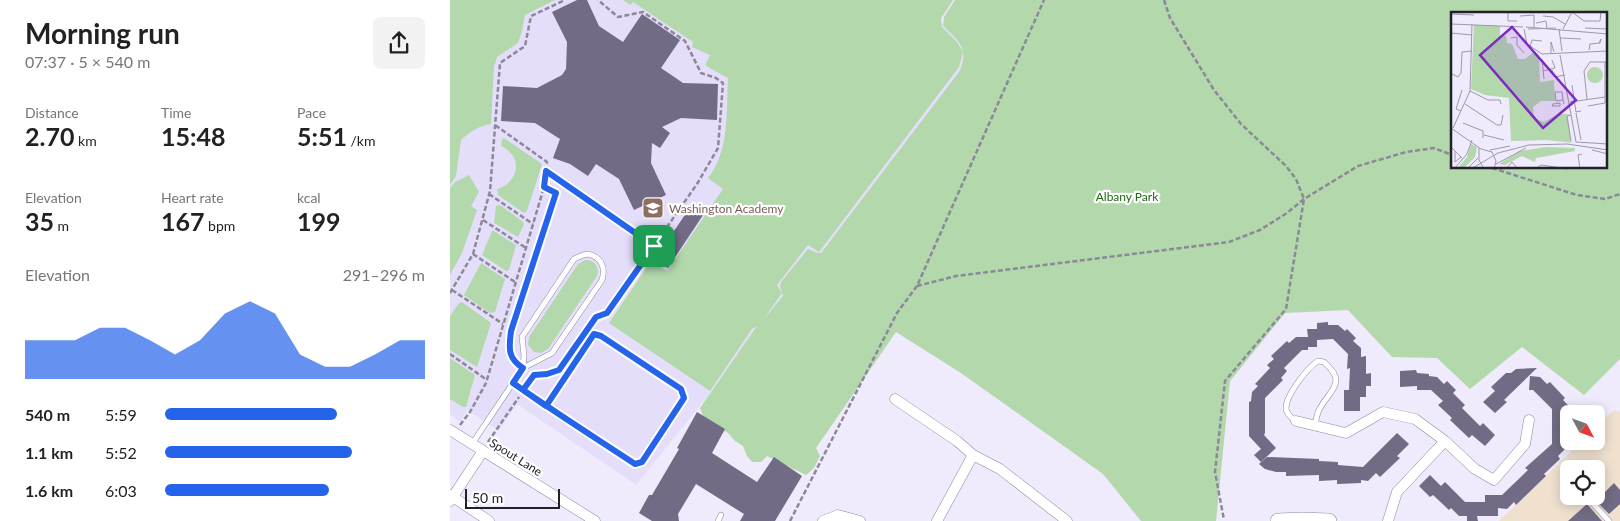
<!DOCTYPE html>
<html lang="en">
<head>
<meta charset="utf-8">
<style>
  :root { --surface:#fff; --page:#f2f2f2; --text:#222; --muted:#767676; --accent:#2563eb }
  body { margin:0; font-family:Lato,sans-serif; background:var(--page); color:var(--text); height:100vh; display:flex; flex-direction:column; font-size:19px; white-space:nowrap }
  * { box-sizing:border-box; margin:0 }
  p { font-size:16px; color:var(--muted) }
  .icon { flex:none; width:28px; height:28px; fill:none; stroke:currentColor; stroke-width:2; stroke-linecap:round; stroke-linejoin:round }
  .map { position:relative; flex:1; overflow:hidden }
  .details { display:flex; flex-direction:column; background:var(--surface); width:450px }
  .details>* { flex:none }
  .needle { width:32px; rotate:131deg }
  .controls { position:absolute; left:1110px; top:405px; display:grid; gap:10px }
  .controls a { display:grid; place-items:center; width:45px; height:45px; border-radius:8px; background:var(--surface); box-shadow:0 2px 12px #0003; font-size:25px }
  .scale { position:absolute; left:15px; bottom:12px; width:95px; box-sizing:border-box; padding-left:5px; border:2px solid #23202b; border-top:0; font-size:14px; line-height:18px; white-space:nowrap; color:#23202b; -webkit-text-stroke:4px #fff; paint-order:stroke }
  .pin { position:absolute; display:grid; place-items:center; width:42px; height:42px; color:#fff; margin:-21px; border-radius:10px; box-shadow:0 2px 8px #0006 }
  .round { display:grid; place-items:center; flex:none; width:52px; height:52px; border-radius:8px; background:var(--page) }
  .head { display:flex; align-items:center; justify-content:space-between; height:85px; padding:0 25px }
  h1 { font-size:28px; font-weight:700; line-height:38px }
  .metrics { display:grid; grid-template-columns:repeat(3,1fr); gap:8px; height:85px; padding:5px 25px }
  .metrics div { display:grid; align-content:center }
  .metrics b { font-size:25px; font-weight:700 }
  .metrics small { font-size:14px; font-weight:400 }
  .metrics p { font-size:14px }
  .chart { height:140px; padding:10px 25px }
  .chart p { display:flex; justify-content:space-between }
  .chart svg { width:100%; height:90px; margin-top:5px; fill:var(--accent); opacity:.7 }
  ul { padding:0 25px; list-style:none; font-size:16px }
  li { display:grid; grid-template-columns:80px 60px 1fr; align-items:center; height:38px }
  li i { height:12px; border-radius:6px; background:var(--accent) }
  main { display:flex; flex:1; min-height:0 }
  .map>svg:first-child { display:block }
  .commercial { fill:#efe1ce; fill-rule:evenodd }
  .built { fill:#e5defb }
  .green { fill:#b2d8ac; fill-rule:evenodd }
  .building { fill:#726b85 }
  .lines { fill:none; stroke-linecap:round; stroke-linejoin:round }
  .service-casing { stroke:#8e87a2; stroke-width:6 }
  .minor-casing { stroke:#8e87a2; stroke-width:11 }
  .primary-casing { stroke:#8e87a2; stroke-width:16 }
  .path { stroke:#8c8897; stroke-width:2.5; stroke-dasharray:5 2.5; stroke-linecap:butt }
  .service { stroke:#fff; stroke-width:5 }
  .minor { stroke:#fff; stroke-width:10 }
  .primary { stroke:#fff; stroke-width:15 }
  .route-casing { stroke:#fff; stroke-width:10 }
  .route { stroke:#2563eb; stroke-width:6 }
  .labels { text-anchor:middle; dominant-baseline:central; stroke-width:4.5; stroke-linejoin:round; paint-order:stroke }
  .park-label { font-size:12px; fill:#1b6a11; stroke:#fff }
  .education-label { font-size:12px; fill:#785e54; stroke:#fff; text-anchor:start }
  .street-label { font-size:12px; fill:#23202b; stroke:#fff }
  .inset-road { fill:none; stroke:#9d99a8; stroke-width:1 }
  .view { fill:#7b2cbf; fill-opacity:0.15; stroke:#7b2cbf; stroke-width:2.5 }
  .inset-edge { fill:none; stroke:#23202b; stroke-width:2.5 }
</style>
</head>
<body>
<main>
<section class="details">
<div class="head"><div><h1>Morning run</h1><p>07:37 · 5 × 540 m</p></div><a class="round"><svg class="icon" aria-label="share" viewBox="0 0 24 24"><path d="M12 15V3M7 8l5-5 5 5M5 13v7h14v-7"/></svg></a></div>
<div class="metrics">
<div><p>Distance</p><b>2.70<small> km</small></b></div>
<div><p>Time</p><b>15:48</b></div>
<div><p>Pace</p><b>5:51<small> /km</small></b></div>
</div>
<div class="metrics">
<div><p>Elevation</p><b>35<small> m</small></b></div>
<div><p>Heart rate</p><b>167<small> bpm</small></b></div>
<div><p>kcal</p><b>199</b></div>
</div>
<div class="chart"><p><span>Elevation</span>291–296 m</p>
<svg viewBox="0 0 160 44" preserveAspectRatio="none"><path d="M0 44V25L10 25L20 25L30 19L40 19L50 25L60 32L70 25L80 12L90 6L100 12L110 32L120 38L130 38L140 32L150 25L160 25V44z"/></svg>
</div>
<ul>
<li><b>540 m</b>5:59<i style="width:66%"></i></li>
<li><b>1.1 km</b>5:52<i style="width:72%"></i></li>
<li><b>1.6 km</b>6:03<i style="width:63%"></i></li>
</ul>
</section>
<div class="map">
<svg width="1170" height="521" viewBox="0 0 1170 521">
  <rect width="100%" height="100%" fill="#efeafc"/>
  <path class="commercial" d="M1164 410 1170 412V521H1049L1132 441H1146V427ZM1119 469H1146V496H1119Z"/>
  <path class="built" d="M0 0H504L490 21 524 56 306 336 186 485 67 404 49 431 17 410 10 422 0 414Z"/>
  <path class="green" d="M0 0H105L75 15 72 31 68 43 47 57 44 67 41 124C28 126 20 132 11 140L6 176 0 185Z
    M173 0H503L491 18 492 27 507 42 513 52 509 67 369 252 358 245 327 285 332 293 313 320 333 296 330 286 331 282 358 249 367 253H371L509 72C520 49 509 41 493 26L494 17 505 0H1170V359L1134 395 1072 347 1020 389 987 358 942 357 898 310 835 313 780 381 766 521H691L653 474 511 373 446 332 366 448 370 456 364 468 356 475 317 456 311 462H302L297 456 293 446 285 441 277 432 265 427 254 418 250 408 307 326 302 329 260 391 159 323 201 261 217 271 273 189 258 178C280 150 276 112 278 78L256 66V63L260 55 242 47 243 42 183 2 180 5ZM1002 14H1156V168H1002Z
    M54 138 92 164 77 211 74 213 48 195 47 189C70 182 73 156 51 146L52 140Z
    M19 175 29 192 21 206 27 210 12 253 0 275V188L5 182Z
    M50 205 72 221 74 224 68 237 44 223 46 206Z
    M42 231H44L66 245 59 270 56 271 32 255Z
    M135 260C145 260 150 267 147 276L98 349 91 353 84 352 78 345 79 337 128 264Z
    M31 263 55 279 45 312 40 313 14 295Z
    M12 302 41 323 27 367 0 350V316L9 303Z
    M0 358 25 375 16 407H13L0 399Z"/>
  <path class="building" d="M127 0H137L149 26 173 42 192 14 230 40 211 68 233 83 268 84 267 120 231 118 212 127 220 133 210 148 202 143 201 163 216 195 184 210 169 179 146 164 138 176 120 164 103 158 110 139 85 123 51 121 53 86 87 88 112 75 116 69 117 42 102 12Z
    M243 203 255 212 218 268 205 259Z
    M878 322V325H888L895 331 897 329 906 338 903 341 911 348V357L916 356V374L921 373V386H916V397H910V411H894V390H899L900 368 897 369 898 354 883 339 867 340V347H858V350H852L834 368 837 371 831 378 833 380 815 398V433L814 435 826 448 811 462 804 455 811 449 799 436V402L801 401 802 392 808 386 805 384 820 368 817 365 824 359 821 356 837 341 839 343 846 337H858L857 329H867V323Z
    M1087 368 1054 400 1057 402 1045 413 1033 402 1045 391 1041 387 1056 373H1061L1066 369Z
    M966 370 967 373 979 374V376L987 377 994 384 997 381 1006 390 1003 393 1015 405 1012 408 1030 426 1033 423 1045 435 1035 446 1022 435 1019 438 1000 420 1002 418 988 405 993 401 981 390H967V386L950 387V371Z
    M1080 376 1090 377 1097 384 1100 382 1115 398 1113 400 1119 406V440H1115V449L1108 456 1110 459 1094 474 1096 476 1066 505 1064 502 1057 509 1048 508V516H1027L1028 521H1017V516H1009L1001 508 999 510 983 495 980 497 969 486 980 475 991 486 995 482 1015 502H1035V495H1052L1078 470 1075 468 1102 444V409L1083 390H1079Z
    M247 412 275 429 262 453 307 482 324 457 352 476 325 521H290L294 514 246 484 228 514 229 521H202L189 513 199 495H202L229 449 227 448Z
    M947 433 959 444 947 456 950 458 930 477 926 473 918 481 911 480V483L887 484V480L869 481V475L836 476V472H826L815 469 809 464 817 457 869 459V461L888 462V465L913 467Z
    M1164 483 1170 490V504L1159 514 1146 501Z
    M1137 504 1152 521H1118Z"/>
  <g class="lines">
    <g class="service-casing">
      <path id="service" d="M138 254C151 257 156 267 152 280L102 353 73 368 74 355 72 337 124 259 133 255Z
        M63 383 185 464 192 462 234 398 231 389 151 336 144 334 97 406
        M846 421C842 418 837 415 836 409 835 396 858 367 868 361L874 362C898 383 880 389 869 410 867 414 866 420 865 425
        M22 444 73 368
        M1136 496 1159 521
        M268 521 271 515"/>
    </g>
    <g class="minor-casing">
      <path id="minor" d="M445 399 507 441 523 455 550 469 617 521
        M846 421 896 433 933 412 965 419 995 441 1025 469 1044 480 1075 444 1079 420
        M0 430 145 521
        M0 495 39 521
        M0 501 33 451
        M373 521 388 515 410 521
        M487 521 523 455
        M938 521 947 492 995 441"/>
    </g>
    <g class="primary-casing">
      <path id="primary" d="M828 521 852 520 879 521"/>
    </g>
    <path class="path" d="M714 0 720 18 764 90 791 124 836 166 846 179 854 199 836 309 775 381 765 472 774 520
      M1042 168 1127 195 1155 199 1170 194
      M96 171 204 246
      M39 194 83 224
      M33 220 76 248
      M23 254 65 282
      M467 286 506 276 779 242 810 230 837 213 854 199 908 166 956 152 984 148 1002 155
      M2 290 53 324
      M0 293 23 254 40 191 50 63 75 46 81 16 115 0
      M139 326 146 317 157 313 247 184 268 148 273 83 266 78 251 73 235 41 193 12 168 17 148 0
      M0 354 37 380
      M64 362 59 346 61 331 106 193 94 187
      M81 374C90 377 101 373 109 370
      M77 384 84 375
      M10 425 20 412 36 383 94 187 97 162 45 125
      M38 442 69 397
      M340 521 447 313 467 286 594 0"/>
    <use href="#service" class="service"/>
    <use href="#minor" class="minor"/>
    <use href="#primary" class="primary"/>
  </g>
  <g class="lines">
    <g class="route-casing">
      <path id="route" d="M204 246 96 171 94 187 106 193 61 331C59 347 57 358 73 368L63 383C103 411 144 437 185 464L192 462 234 398 231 389 151 336 144 334 96 406 73 390 84 375 97 374 109 370 146 317 157 313 204 246"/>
    </g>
    <use href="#route" class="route"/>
  </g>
  <defs>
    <g id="school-square" transform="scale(1.125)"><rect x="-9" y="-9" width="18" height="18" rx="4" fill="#8d6e63" stroke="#fff"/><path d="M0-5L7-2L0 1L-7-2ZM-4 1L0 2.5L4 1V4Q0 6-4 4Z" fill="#fff"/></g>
  </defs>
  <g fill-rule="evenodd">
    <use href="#school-square" x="203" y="208"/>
  </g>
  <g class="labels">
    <g class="park-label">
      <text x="677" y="196">Albany Park</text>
    </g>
    <g class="education-label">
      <text x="219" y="208">Washington Academy</text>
    </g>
    <g class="street-label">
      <text transform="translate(66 457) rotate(32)">Spout Lane</text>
    </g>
  </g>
  <g transform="translate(1001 12)">
    <rect width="156" height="156" fill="#efeafc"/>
    <path d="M23 13 49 14V23L55 24 56 31 61 32 67 47H74L83 40 88 43 89 70 103 68 104 89H90L82 95 83 106 93 110 107 102H119L116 103 120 130 124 131 95 128 60 129 58 86 34 83 20 77ZM136 63a8 8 0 1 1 16 0a8 8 0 1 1-16 0ZM20 132 26 135 24 145 13 156 6 157 16 145ZM95 135 124 136V139L85 146 84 150 71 144 54 153 48 152 69 139Z" fill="#b2d8ac"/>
    <path class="inset-road" d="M57 0V9H66M121 0 133 9H149L150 0M0 2 23 3M69 4 83 3V15M92 4 102 5 114 12M85 11 95 9 96 16M0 12 72 15M75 15 157 22M134 16 157 17M73 17 76 32 91 42 157 39M77 17 105 16M108 17 111 39M112 17 121 0M0 21 21 23M60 26 66 25V33L73 41M109 26 130 27M79 35 81 28 91 29M138 38 139 32 149 31 150 27 148 31M100 41V30L103 40M109 43 125 130 157 132M91 47 93 67M101 58 104 65 114 63M92 59 104 56 101 48M1 62 7 65 10 61 11 40 21 39M121 73 125 100 130 99M19 79 37 88H49L50 92M136 87 133 59 139 50H157M112 88 105 89 104 80H111L112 88 113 92M119 90 154 85M109 91V94H101L102 92ZM14 92 46 113H50L52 103M137 94 154 91V50M10 99 5 97 11 78M125 101 130 128M12 111 32 119V126M0 116 30 137 41 140 45 149 43 157M2 116 19 79 21 12M33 123 53 128M120 129 116 104 120 103M0 135 11 146M28 136V148L33 157M39 138 59 134M141 138 157 142M4 139V150L10 145M45 152 75 136M3 157 16 142 21 128M16 157 27 146M20 157 47 141 78 133 116 132 157 138M55 157 61 150 67 157M84 157 90 153 117 157M129 157 127 143 131 142"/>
    <path class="view" d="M61 15 125 88 92 116 29 43Z"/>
    <rect width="156" height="156" class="inset-edge"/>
  </g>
</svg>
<div class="controls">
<a><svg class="needle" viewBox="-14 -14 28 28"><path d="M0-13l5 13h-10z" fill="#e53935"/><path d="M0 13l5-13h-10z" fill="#767676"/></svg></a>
<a><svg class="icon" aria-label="locate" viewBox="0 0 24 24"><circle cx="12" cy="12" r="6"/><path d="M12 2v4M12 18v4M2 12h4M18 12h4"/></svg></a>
</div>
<div class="scale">50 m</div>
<div class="pin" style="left:204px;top:246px;background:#1e9e55"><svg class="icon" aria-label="arrive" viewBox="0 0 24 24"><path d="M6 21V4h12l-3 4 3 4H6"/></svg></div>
</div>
</main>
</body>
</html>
